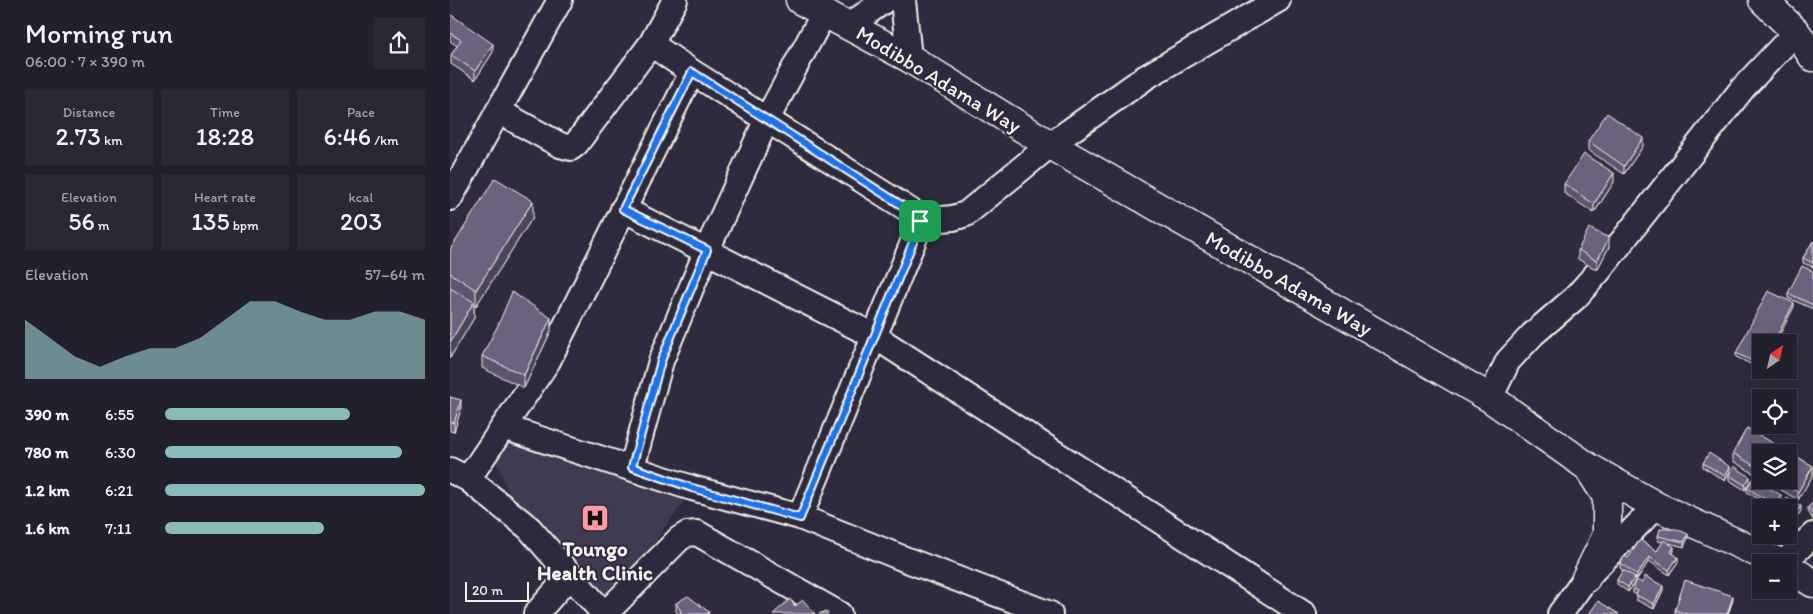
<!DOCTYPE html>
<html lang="en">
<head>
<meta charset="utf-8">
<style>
  :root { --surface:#23202e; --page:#2b2836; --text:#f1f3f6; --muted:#a3a3aa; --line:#403e4a; --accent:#8bbbb9 }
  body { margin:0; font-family:Itim,sans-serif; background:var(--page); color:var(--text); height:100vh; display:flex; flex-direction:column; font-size:19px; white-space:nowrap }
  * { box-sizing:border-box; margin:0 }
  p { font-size:16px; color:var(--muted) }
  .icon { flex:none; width:28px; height:28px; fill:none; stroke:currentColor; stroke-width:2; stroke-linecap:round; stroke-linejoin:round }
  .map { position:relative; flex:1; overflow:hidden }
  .drawer { display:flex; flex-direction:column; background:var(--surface); width:450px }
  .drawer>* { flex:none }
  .needle { width:32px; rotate:34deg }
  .tools { position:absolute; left:1302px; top:334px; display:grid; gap:10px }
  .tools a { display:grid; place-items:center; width:45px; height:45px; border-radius:0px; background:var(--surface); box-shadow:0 5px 20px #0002,0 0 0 1px var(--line); font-size:25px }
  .scale { position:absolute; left:15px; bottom:12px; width:64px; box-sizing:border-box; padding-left:5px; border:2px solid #f4f1e8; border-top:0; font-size:14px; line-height:18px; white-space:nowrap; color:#f4f1e8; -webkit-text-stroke:4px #2f2a3d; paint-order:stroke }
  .pin { position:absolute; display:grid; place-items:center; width:42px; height:42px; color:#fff; margin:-21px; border-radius:10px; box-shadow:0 2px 8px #0006 }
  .round { display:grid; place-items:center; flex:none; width:52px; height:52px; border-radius:0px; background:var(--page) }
  .head { display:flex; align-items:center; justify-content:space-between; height:85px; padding:0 25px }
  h1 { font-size:28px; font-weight:600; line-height:38px }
  .metrics { display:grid; grid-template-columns:repeat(3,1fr); gap:8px; height:85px; padding:5px 25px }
  .metrics div { display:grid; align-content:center; border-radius:0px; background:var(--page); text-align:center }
  .metrics b { font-size:25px; font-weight:600 }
  .metrics small { font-size:14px; font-weight:400 }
  .metrics p { font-size:14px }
  .chart { height:140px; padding:10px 25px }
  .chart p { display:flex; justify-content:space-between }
  .chart svg { width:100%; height:90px; margin-top:5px; fill:var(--accent); opacity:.7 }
  ul { padding:0 25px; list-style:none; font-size:16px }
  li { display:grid; grid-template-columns:80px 60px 1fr; align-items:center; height:38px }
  li i { height:12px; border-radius:6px; background:var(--accent) }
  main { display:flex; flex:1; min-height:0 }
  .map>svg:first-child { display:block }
  .built { fill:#413b51 }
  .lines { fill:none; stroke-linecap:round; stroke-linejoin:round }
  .street-casing { stroke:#f4f1e8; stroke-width:28 }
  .secondary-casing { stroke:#f4f1e8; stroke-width:31 }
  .street { stroke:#2f2a3d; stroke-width:24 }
  .secondary { stroke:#2f2a3d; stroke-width:28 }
  .wall { fill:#5d546e; stroke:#f4f1e8 }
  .shaded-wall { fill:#4c455a; stroke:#f4f1e8 }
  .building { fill:#6c6280; stroke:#f4f1e8 }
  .route-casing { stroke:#fff; stroke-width:10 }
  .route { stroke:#1a73e8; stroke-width:6 }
  .labels { text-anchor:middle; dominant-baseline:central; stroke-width:4; stroke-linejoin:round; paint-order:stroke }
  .street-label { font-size:21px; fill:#f4f1e8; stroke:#2f2a3d }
  .poi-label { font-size:21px; font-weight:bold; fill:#f4f1e8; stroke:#2f2a3d }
</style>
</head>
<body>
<main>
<section class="drawer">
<div class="head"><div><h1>Morning run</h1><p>06:00 · 7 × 390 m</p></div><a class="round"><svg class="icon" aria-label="share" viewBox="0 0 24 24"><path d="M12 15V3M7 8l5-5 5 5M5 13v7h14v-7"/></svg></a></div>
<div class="metrics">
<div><p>Distance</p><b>2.73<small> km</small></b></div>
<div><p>Time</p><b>18:28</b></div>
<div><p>Pace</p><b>6:46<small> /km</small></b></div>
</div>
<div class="metrics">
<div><p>Elevation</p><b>56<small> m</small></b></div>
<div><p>Heart rate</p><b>135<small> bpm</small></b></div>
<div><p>kcal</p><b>203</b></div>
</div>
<div class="chart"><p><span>Elevation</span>57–64 m</p>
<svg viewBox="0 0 160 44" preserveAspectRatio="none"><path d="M0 44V15L10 24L20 33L30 38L40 33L50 29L60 29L70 24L80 15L90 6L100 6L110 11L120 15L130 15L140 11L150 11L160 15V44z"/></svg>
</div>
<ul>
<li><b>390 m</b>6:55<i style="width:71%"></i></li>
<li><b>780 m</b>6:30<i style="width:91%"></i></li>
<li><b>1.2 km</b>6:21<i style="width:100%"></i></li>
<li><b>1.6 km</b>7:11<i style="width:61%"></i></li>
</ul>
</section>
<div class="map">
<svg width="1363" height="614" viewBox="0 0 1363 614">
  <rect width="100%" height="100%" fill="#2f2a3d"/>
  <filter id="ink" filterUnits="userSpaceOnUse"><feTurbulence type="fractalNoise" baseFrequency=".02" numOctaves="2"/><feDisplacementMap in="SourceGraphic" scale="10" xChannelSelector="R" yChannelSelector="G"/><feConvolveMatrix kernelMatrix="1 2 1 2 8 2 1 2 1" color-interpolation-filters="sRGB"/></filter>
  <g filter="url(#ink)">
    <path class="built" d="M54 437 96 455 101 447 241 492 162 600 78 543 43 453Z"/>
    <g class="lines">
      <g class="street-casing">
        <path id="street" d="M453 0 459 58
          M400 25 435 0
          M201 44 242 72 467 215 470 221 468 230 350 517
          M48 111 110 145 121 148 126 144 201 44 225 0
          M0 198 110 0
          M173 209 424 336 854 614
          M470 221 503 218 516 214 600 145 696 77 828 0
          M1040 398 1058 361 1083 334 1125 298 1148 272 1293 88 1346 32
          M53 427 242 488 350 517 457 560 600 614
          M182 467 211 361 257 250 317 119 374 13
          M0 470 18 479 79 528 154 614
          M18 479 98 361 242 72
          M1334 562 1363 535
          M86 614 120 575
          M155 614 229 539 237 534 247 533 389 614
          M1110 614 1136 578 1206 506"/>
      </g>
      <g class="secondary-casing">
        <path id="secondary" d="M350 0 459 58 600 145 1040 398 1138 467 1206 506 1328 562
          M1313 0 1346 32 1363 57
          M1339 568 1363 583
          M1136 578 1157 535V497L1139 469"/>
      </g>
      <use href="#street" class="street"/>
      <use href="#secondary" class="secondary"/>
    </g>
    <path class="wall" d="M0 14 43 52 25 80 1 64V55L7 46 0 41Z
      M1138 141 1193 146 1174 174 1138 150Z
      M1164 182 1144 213 1114 193V184Z
      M83 217 26 306 24 304V318L0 358V250Z
      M1363 241V267L1353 263V258Z
      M1159 247 1147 270 1128 259V250Z
      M1363 271V309L1338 298V293Z
      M1344 307 1311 342V369L1286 357V353Z
      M101 331 74 388 32 368V356Z
      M0 397 11 409 4 432 0 431Z
      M1297 428 1363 466V475L1348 500 1314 480H1339V452H1311V478L1283 461V453Z
      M1253 463 1280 467 1275 481 1253 467Z
      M1279 475 1300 481 1295 490 1279 480Z
      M1297 488 1331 500 1326 508H1323L1297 492Z
      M1363 503V520L1358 511V507Z
      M1339 508 1351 511 1341 525 1339 523Z
      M1208 536 1238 538 1234 547 1219 543 1224 551 1223 554 1228 562 1219 575 1199 561 1187 579 1185 578V582L1178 592 1167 584V580L1173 570 1170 568V563L1178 558 1207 551 1213 542 1208 541Z
      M1183 588 1213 590 1204 609 1186 600 1187 595 1183 593Z
      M1283 600 1278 614H1225V610Z
      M226 603 259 614H228L226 611Z"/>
    <path class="shaded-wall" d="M43 44V52L25 80V71Z
      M1193 138V146L1174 174V166Z
      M1164 173V182L1144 213V204Z
      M83 201V217L26 306V290Z
      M1159 238V247L1147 270V261Z
      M24 302V318L0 358V342Z
      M1344 303V307L1326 342H1324Z
      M101 318V331L74 388V375Z
      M11 400V409L4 432V423Z
      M1363 466V475L1348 500V492Z
      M1280 467V471L1275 481V476Z
      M1300 477V481L1295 490V485Z
      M1331 495V500L1326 508H1325V505Z
      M1351 506V511L1341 525V520Z
      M1238 534V538L1234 547V542Z
      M1224 547V551L1221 557V552Z
      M1199 557V561L1187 579V575Z
      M1228 557V562L1219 575V570Z
      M1185 577V582L1178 592V587Z
      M1213 586V590L1204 609V604Z
      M1283 596V600L1278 614H1277Z"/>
    <path class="building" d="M0 14 43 44 25 71 1 55 11 40 0 33Z
      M1157 113 1193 138 1174 166 1138 141Z
      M1134 154 1164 173 1144 204 1114 184Z
      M45 178 83 201 26 290 0 273V250Z
      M1139 228 1159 238 1147 261 1128 250Z
      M1363 241V263L1353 258Z
      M1352 266 1363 271V305L1338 293Z
      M0 288 24 302 0 342Z
      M1318 291 1344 303 1324 342H1311V365L1286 353Z
      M62 292 101 318 74 375 32 356 48 325Z
      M0 397 11 400 4 423 0 422Z
      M1297 428 1363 466 1348 492 1329 480H1339V452H1311V470L1283 453Z
      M1259 453 1280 467 1275 476 1253 463Z
      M1284 466 1300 477 1295 485 1279 475Z
      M1303 479 1331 495 1325 505 1297 488Z
      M1337 498 1351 506 1341 520 1339 518V508H1332Z
      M1363 503V515L1358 507Z
      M1210 529H1226L1238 534 1234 542 1208 536Z
      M1190 540 1207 551 1214 540 1224 547 1221 552 1228 557 1219 570 1199 557 1187 575 1170 563 1175 556 1178 558Z
      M1173 570 1185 577 1178 587 1167 580Z
      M1195 576 1213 586 1204 604 1186 595 1188 591 1183 588 1187 580 1192 583Z
      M1235 580 1283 596 1277 614H1237L1225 610Z
      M238 596 259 612 258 614H230L231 611 226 603Z
      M340 599 345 606 353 600 365 614H323Z
      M1148 601 1169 614H1139Z
      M376 611 378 614H369Z"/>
  </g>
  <g class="lines" filter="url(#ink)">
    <g class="route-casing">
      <path id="route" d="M242 72 467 215 470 221 468 230 350 518 242 488 182 467 211 361 257 250 173 209Z"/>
    </g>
    <use href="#route" class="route"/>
  </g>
  <defs>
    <g id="hospital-square" transform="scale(1.4375)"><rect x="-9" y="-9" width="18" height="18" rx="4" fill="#ff9aa2" stroke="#2f2a3d"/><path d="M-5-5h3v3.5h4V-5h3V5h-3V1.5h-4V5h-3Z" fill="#111"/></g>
  </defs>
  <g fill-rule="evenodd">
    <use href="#hospital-square" x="145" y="518"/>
  </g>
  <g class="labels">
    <g class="street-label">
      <text transform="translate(489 79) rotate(31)">Modibbo Adama Way</text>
      <text transform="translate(839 283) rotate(30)">Modibbo Adama Way</text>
    </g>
    <g class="poi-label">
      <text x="145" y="548">Toungo<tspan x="145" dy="24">Health Clinic</tspan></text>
    </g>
  </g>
</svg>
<div class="tools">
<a><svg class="needle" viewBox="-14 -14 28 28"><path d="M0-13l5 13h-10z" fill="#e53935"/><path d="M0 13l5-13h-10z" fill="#a3a3aa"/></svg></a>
<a><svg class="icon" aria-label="locate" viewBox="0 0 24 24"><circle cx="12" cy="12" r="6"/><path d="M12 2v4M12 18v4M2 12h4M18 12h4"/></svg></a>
<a><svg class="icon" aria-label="layers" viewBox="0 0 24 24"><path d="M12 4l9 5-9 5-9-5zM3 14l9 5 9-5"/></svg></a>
<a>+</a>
<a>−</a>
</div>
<div class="scale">20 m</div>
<div class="pin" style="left:470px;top:221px;background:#1e9e55"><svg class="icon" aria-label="arrive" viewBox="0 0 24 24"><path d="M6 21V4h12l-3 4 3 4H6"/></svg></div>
</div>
</main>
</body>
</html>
